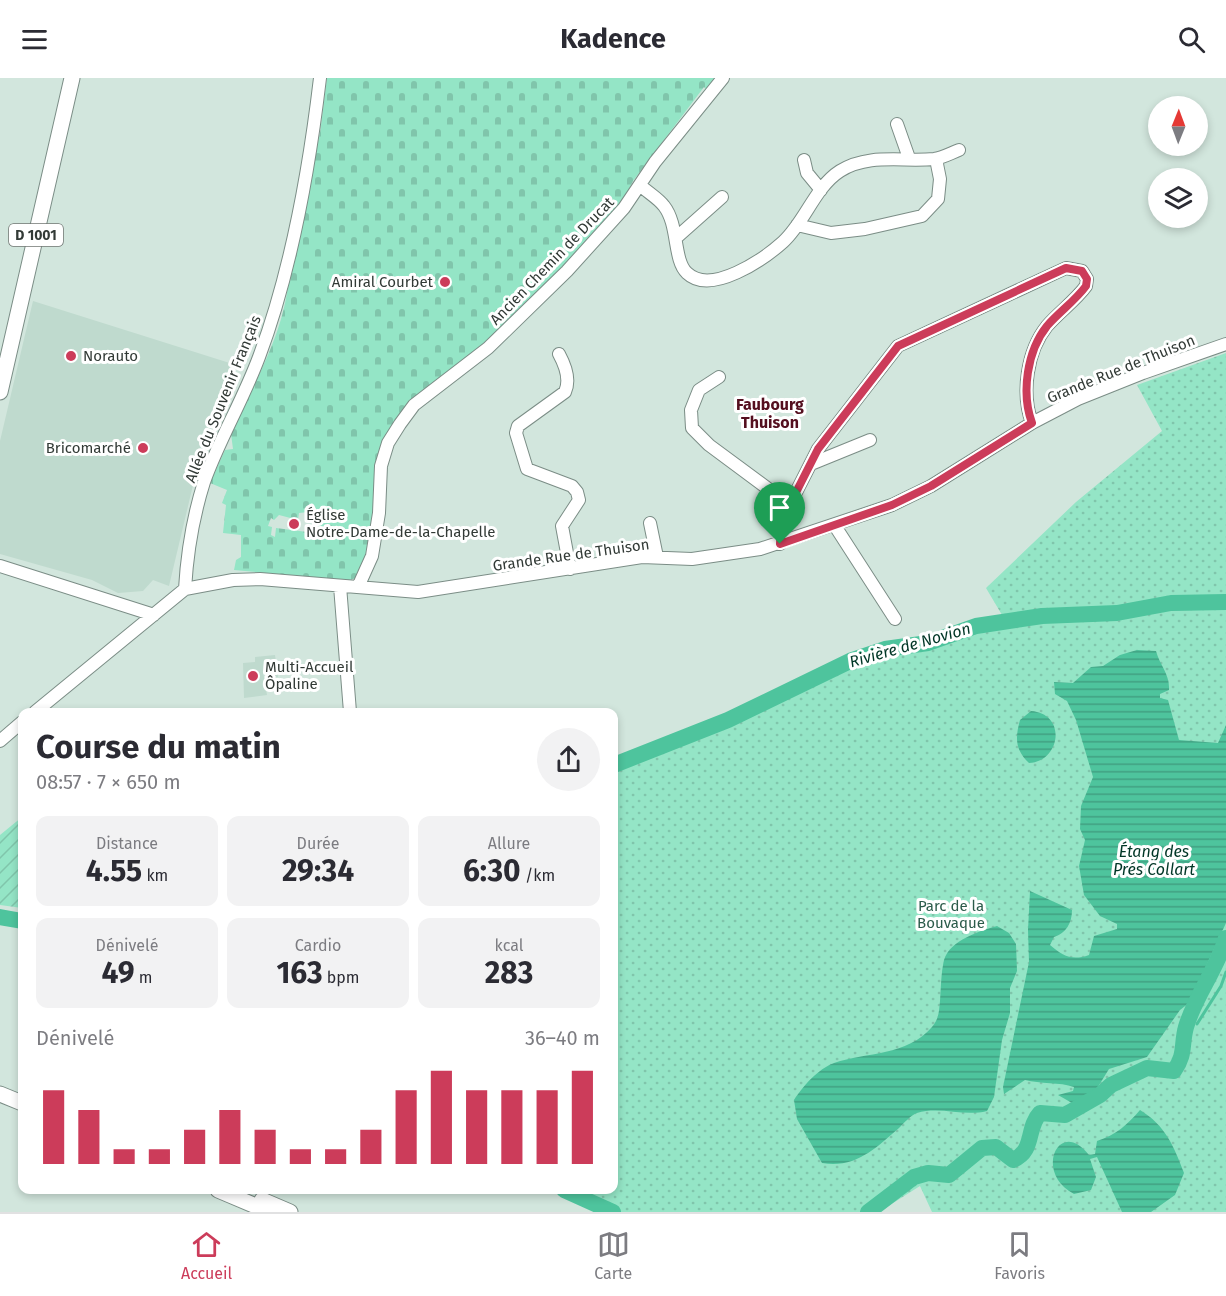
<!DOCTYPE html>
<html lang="fr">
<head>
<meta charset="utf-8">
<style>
  :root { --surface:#fff; --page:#f2f2f3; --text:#2b2b33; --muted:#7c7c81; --line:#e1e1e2; --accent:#cc3c5a }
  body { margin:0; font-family:"Fira Sans",sans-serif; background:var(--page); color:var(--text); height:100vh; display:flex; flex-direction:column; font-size:22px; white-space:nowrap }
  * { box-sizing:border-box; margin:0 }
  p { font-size:20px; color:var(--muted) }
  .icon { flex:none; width:33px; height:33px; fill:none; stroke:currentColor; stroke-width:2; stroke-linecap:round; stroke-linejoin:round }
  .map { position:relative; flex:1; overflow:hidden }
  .side { position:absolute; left:18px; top:630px; width:600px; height:486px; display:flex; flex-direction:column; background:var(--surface); border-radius:12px; box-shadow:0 3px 9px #0003 }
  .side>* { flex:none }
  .needle { width:39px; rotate:1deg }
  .buttons { position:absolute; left:1148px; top:18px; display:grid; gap:12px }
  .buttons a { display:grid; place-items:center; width:60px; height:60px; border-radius:50%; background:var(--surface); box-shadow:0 3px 9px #0003; font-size:30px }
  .pin { position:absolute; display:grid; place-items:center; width:51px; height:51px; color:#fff; margin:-62px -26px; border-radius:50% 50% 50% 0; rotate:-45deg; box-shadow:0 0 6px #0007 }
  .pin .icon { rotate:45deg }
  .round { display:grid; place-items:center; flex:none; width:63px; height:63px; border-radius:32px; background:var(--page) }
  .summary { display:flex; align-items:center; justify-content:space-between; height:102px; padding:0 18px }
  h1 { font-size:33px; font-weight:700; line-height:45px }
  .stats { display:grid; grid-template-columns:repeat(3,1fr); gap:9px; height:102px; padding:6px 18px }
  .stats div { display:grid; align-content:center; border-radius:12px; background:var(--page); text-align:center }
  .stats b { font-size:30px; font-weight:700 }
  .stats small { font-size:16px; font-weight:400 }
  .stats p { font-size:16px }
  .chart { height:168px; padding:12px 18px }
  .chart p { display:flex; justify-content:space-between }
  .chart svg { width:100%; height:108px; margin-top:6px; stroke:var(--accent); stroke-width:6 }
  header { display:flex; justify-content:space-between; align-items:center; height:78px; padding:0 18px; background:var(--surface); font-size:27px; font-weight:700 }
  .tabs { display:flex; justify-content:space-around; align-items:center; height:84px; border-top:2px solid var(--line); background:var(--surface); font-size:16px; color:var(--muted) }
  .tabs a { display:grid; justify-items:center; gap:3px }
  .tabs .active { color:var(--accent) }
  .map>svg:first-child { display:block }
  .built { fill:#bfdace }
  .cemetery { fill:url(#cemetery-stones); fill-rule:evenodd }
  .park { fill:url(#park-dots) }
  .garden { fill:url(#garden-furrows) }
  .water { fill:url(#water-rules) }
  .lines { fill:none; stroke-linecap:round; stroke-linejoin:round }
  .stream { stroke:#4ec49d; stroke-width:3 }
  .river { stroke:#4ec49d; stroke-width:16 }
  .minor-casing { stroke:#7b8d86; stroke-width:14 }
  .major-casing { stroke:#7b8d86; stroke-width:17 }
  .minor { stroke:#fff; stroke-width:12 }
  .major { stroke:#fff; stroke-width:15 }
  .route-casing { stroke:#fff; stroke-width:12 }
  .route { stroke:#cc3c5a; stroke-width:8 }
  .poi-dot { fill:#cc3c5a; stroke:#fff; stroke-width:2 }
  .labels { text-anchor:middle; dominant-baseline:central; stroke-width:6; stroke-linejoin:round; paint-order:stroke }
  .shield { fill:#fff; stroke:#707572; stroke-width:1.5 }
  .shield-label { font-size:14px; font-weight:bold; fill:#323a36 }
  .street-label { font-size:15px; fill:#323a36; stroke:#fff }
  .poi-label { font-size:15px; fill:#323a36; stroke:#fff; text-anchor:start }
  .park-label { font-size:15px; fill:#2b5b4a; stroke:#fff }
  .neighbourhood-label { font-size:16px; font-weight:bold; fill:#540f1f; stroke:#fff }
  .water-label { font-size:16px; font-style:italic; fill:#003626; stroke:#fff }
</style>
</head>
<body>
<header><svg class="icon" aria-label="menu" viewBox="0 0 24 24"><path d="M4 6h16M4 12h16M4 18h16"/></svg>Kadence<svg class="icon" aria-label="search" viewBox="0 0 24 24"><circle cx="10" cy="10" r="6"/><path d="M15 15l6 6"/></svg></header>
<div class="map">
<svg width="1226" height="1134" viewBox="0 0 1226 1134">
  <defs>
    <pattern id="cemetery-stones" width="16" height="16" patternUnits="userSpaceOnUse" patternTransform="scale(1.5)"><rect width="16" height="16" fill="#94e5c6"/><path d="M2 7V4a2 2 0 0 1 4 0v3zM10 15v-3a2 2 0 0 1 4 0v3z" fill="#80c5ab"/></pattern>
    <pattern id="park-dots" width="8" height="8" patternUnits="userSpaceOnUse" patternTransform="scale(1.5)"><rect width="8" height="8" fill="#94e5c6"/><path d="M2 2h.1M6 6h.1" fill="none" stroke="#80c5ab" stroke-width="1.8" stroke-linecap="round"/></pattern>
    <pattern id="garden-furrows" width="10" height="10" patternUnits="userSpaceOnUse" patternTransform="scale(1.5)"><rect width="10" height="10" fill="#94e5c6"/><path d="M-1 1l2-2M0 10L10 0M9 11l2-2" fill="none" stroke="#80c5ab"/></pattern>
    <pattern id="water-rules" width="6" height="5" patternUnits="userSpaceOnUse" patternTransform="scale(1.5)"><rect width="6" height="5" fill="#4ec49d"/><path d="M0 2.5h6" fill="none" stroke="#41a081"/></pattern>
  </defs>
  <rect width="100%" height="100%" fill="#d2e6dd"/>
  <path class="built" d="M33 223 236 287 199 382 169 508 153 502 143 513 118 515 92 502 0 476V363Z
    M275 577 278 599 267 600 266 594H263L267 617 244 620 243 585 255 584V579Z"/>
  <path class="cemetery" d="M327 0H717L707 12 704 9 633 103 620 129 556 201 393 348 376 425 369 472 358 499 348 503 234 492 236 482 241 479V457L223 455 226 427 222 425 227 412 210 405 225 372 233 371 231 356C254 304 287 252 289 194L320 55ZM308 434 316 437 319 448 315 455 276 450 275 459 271 457 272 449 268 448 271 440 274 442 279 437 298 442 299 435Z"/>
  <path class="park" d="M1226 275V1134H932L920 1108 879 1134H597L551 1112H614V683L726 638 852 579 886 569 927 563 1002 537 986 510 1076 424 1162 353 1137 307Z"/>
  <path class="garden" d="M22 739V830L0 827V757Z"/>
  <path class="water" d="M1137 572 1156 573C1160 588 1170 596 1169 612L1160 616V620L1168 622 1179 662 1218 665 1226 647V845L1189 925 1180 932 1147 979 1109 991 1096 1012 1072 1025 1058 1017 1073 1013 1074 1009C1060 1004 1040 1006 1025 1002L1004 1016 1003 1009 1029 884 1028 852 1030 813 1072 832C1072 845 1066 855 1054 859L1050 867C1063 878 1072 883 1089 877L1094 858 1117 851V846L1100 838 1084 817 1079 788 1085 762 1080 751 1081 728 1093 699 1076 642 1067 623 1055 616 1054 604 1073 605 1091 589 1103 588 1120 577Z
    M1031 633C1068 636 1060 684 1029 685 1015 672 1015 660 1020 642Z
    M997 848 1009 855 1016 866 1017 893 1010 910V935L1002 962 994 1019 987 1033C964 1039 940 1028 917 1035 911 1037 904 1045 899 1050 876 1070 855 1091 822 1085L797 1041 794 1022C803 1008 818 991 834 985 867 974 907 978 932 949 939 941 939 933 940 923 941 910 941 895 944 882 950 862 980 853 997 848Z
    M1140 1032C1165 1047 1174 1068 1184 1095L1175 1117 1151 1134H1122L1097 1079 1090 1081 1096 1099 1091 1112 1074 1116C1033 1095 1059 1038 1089 1077L1095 1076 1097 1063C1116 1057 1127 1047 1140 1032Z"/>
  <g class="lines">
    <path class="stream" d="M1197 946 1221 908 1226 894
      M1185 952 1188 950"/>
    <path class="river" d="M614 687 728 642 852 582 885 571 928 565 976 548 1042 538 1117 535 1171 525 1226 524
      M0 839 22 843
      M564 1112 613 1134
      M868 1134 914 1099 928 1095 949 1097 982 1070 996 1069 1013 1082C1035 1073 1026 1050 1040 1035L1065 1037 1100 1017 1111 1007 1147 990 1174 993C1186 976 1181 967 1186 949 1195 918 1217 891 1226 860"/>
    <g class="minor-casing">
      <path id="minor" d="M897 46 909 80
        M804 82 807 95 821 112
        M640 107C647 114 658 120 664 128 679 147 673 182 687 195 711 218 764 181 783 164 805 144 815 109 840 93 869 75 902 84 934 81 942 80 951 75 959 72
        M797 147 831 155 865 151 922 138 938 121 940 101 936 81
        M677 159 722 119
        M559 276C565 287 571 301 565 314L518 348 516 355 527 391 572 408 577 414 579 422 562 448 570 491
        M719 299 699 312 691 332 692 350 709 367 790 427
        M811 386 870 362
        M650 445 657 479
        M835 448 895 541
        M780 466 784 438 818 371 898 268 1066 190 1082 193 1087 201 1086 208C1075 223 1059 234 1047 248 1027 273 1021 315 1032 345
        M0 488 154 537
        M340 508 350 634
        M358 509 372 478 379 435 381 388 388 365 400 346 414 327 488 270 567 193 624 130 655 84 723 0
        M185 511C187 476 193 439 204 404 219 362 243 322 259 279 292 191 309 93 320 0
        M35 634 185 511 233 502 260 501 418 514 642 479 692 481 760 471 892 427 931 408 1032 345 1078 321 1143 295 1226 266
        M0 663 22 644"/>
    </g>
    <g class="major-casing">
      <path id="major" d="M0 314 72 0
        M0 1016 22 1025
        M218 1112 270 1134
        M262 1122 290 1134"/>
    </g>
    <use href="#minor" class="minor"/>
    <use href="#major" class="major"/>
  </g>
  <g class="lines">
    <g class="route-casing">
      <path id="route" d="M1066 190 1082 193 1087 201 1086 208C1075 223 1059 234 1047 248 1027 273 1021 315 1032 345L931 408 892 427 780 466 781 448 784 438 818 371 898 268Z"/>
    </g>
    <use href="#route" class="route"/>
  </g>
  <g class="poi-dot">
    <circle cx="445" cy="204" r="6"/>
    <circle cx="71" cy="278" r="6"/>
    <circle cx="143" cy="370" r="6"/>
    <circle cx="294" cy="446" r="6"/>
    <circle cx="253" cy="598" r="6"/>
  </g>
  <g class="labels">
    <rect class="shield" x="9" y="146" width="54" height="22" rx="4.5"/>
    <g class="shield-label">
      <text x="36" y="157">D 1001</text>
    </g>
    <g class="street-label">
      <text transform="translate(552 183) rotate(-46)">Ancien Chemin de Drucat</text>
      <text transform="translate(1121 291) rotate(-22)">Grande Rue de Thuison</text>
      <text transform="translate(223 321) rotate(-68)">Allée du Souvenir Français</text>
      <text transform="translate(571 477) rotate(-8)">Grande Rue de Thuison</text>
    </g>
    <g class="poi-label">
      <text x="433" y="204" text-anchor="end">Amiral Courbet</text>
      <text x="83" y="278">Norauto</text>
      <text x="131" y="370" text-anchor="end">Bricomarché</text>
      <text x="306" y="437">Église<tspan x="306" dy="17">Notre-Dame-de-la-Chapelle</tspan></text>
      <text x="265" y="589">Multi-Accueil<tspan x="265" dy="17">Ôpaline</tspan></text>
    </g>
    <g class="park-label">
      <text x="951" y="828">Parc de la<tspan x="951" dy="17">Bouvaque</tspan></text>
    </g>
    <g class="neighbourhood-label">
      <text x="770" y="326">Faubourg<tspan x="770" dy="18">Thuison</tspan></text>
    </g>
    <g class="water-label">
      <text transform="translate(910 567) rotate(-16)">Rivière de Novion</text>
      <text x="1154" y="773">Étang des<tspan x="1154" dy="18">Prés Collart</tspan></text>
    </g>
  </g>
</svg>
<div class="buttons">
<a><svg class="needle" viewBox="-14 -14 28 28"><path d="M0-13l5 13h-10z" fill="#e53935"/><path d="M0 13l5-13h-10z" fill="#7c7c81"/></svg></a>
<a><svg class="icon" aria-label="layers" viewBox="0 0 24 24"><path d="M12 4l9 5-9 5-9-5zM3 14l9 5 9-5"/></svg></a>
</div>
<div class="pin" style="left:780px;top:466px;background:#1e9e55"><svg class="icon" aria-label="arrive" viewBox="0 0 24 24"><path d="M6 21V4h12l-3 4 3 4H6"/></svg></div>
<section class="side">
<div class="summary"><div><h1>Course du matin</h1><p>08:57 · 7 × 650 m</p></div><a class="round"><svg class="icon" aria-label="share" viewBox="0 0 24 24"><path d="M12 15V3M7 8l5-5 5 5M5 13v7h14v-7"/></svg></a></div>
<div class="stats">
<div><p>Distance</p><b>4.55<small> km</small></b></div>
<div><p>Durée</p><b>29:34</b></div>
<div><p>Allure</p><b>6:30<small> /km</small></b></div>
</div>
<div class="stats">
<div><p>Dénivelé</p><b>49<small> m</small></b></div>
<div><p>Cardio</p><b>163<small> bpm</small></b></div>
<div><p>kcal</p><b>283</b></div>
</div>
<div class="chart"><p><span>Dénivelé</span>36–40 m</p>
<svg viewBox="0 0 160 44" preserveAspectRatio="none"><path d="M5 44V14M15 44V22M25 44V38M35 44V38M45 44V30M55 44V22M65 44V30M75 44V38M85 44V38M95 44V30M105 44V14M115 44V6M125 44V14M135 44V14M145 44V14M155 44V6"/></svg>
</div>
</section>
</div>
<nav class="tabs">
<a class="active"><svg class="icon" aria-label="home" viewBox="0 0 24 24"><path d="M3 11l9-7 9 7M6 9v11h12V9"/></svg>Accueil</a>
<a><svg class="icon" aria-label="map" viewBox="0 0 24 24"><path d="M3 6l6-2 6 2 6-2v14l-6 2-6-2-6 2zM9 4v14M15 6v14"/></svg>Carte</a>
<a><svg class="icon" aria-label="saved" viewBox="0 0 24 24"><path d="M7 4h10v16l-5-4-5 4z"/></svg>Favoris</a>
</nav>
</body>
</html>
